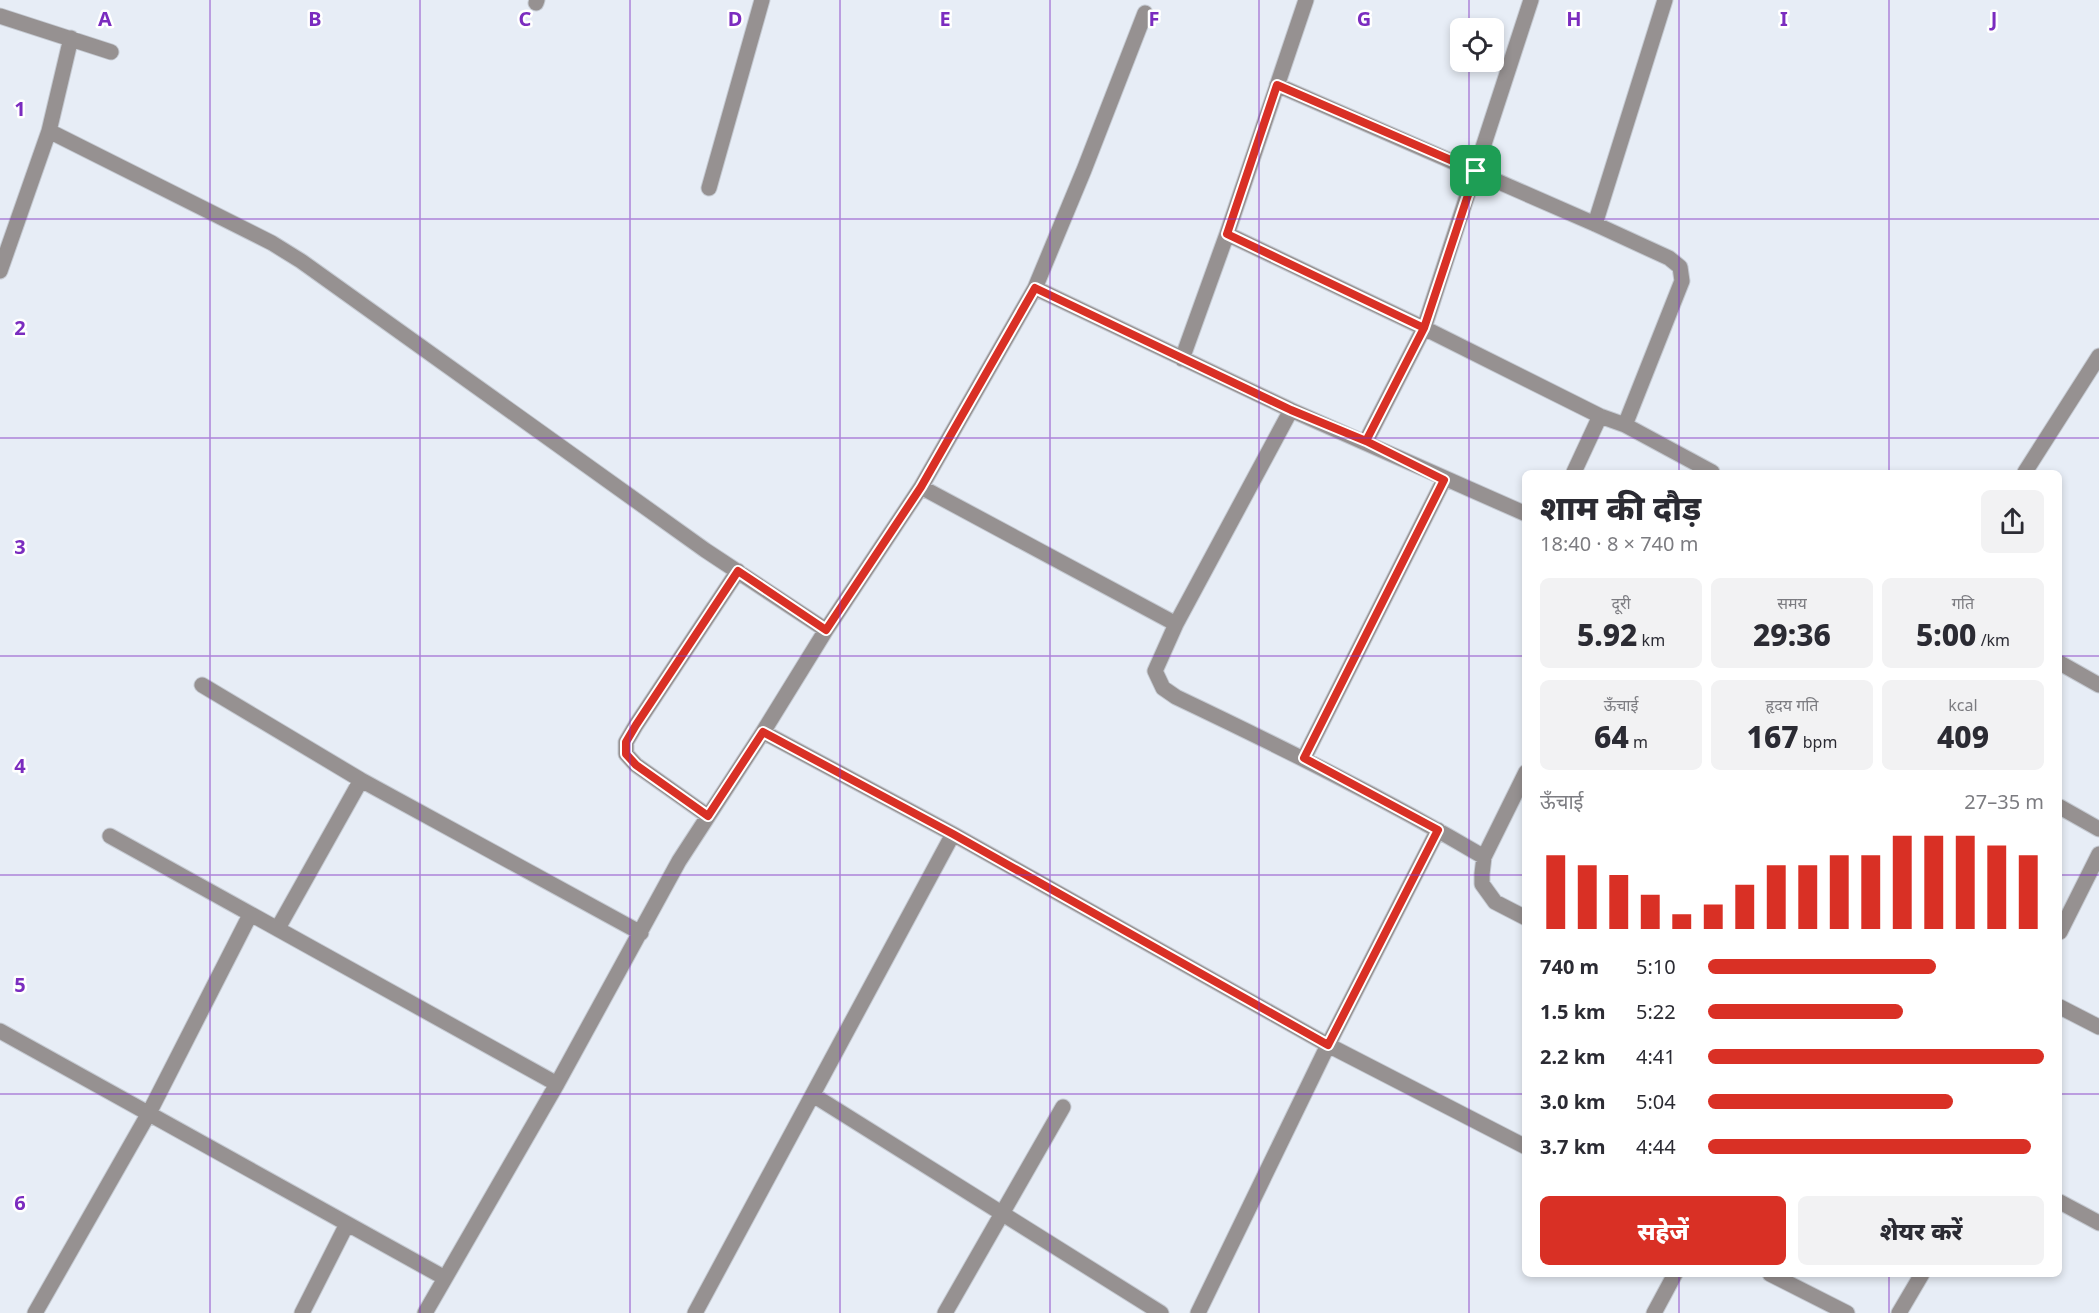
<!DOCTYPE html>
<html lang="hi">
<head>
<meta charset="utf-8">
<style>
  :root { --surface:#fff; --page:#f2f2f3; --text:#2b2b33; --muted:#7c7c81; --accent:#d93025 }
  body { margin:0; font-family:"Noto Sans","Noto Sans Devanagari",sans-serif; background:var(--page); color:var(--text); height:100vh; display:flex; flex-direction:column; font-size:22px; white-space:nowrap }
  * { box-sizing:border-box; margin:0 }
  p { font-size:20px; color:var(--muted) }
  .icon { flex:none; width:33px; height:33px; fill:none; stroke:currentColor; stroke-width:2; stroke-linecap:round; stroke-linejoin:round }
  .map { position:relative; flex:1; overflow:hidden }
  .sheet { position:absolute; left:1522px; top:470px; width:540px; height:807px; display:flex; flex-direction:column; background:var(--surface); border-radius:9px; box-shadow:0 3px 9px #0003 }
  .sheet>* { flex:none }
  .controls { position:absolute; left:1450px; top:18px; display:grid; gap:12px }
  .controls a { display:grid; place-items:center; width:54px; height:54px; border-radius:9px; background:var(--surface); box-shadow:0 3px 9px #0003; font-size:30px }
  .pin { position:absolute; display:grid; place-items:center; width:51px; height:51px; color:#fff; margin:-26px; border-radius:12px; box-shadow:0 3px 9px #0006 }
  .round { display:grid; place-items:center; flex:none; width:63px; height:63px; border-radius:9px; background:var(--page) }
  .overview { display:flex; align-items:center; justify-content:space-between; height:102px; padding:0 18px }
  h1 { font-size:33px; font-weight:800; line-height:45px }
  .stats { display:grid; grid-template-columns:repeat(3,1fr); gap:9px; height:102px; padding:6px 18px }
  .stats div { display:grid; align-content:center; border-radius:9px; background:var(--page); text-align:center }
  .stats b { font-size:30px; font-weight:800 }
  .stats small { font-size:16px; font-weight:400 }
  .stats p { font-size:16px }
  .chart { height:168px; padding:12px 18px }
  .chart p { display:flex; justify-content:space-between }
  .chart svg { width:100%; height:108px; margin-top:6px; stroke:var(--accent); stroke-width:6 }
  .cta { display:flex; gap:12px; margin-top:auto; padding:12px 18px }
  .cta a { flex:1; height:69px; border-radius:9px; background:var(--accent); color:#fff; font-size:24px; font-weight:800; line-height:69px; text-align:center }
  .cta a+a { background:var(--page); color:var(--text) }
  ul { padding:0 18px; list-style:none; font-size:20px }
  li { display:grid; grid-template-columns:96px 72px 1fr; align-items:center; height:45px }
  li i { height:15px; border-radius:8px; background:var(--accent) }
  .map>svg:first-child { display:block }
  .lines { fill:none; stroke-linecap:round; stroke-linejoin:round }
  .minor-casing { stroke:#c5cad2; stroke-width:17 }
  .minor { stroke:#969191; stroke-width:15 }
  .route-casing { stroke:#fff; stroke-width:12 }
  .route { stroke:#d93025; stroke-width:8 }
  .grid { fill:none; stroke:#7b2cbf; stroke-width:1.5; stroke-opacity:0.55 }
  .grid-label { font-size:20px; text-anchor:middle; font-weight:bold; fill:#7b2cbf; stroke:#fff; stroke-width:5; stroke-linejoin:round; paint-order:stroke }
</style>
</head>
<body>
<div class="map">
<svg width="2099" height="1313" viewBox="0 0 2099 1313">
  <rect width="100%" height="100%" fill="#e7edf6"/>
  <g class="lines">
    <g class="minor-casing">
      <path id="minor" d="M536 3 537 0
        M0 16 111 52
        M1277 85 1595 224 1669 258 1680 267 1682 281 1625 425 1712 472
        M49 131 272 243 301 261 705 550 826 630
        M709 188 762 0
        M1595 224 1665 0
        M1227 234 1424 328 1600 416 1625 425
        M0 271 49 131 71 38
        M1035 288 1291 410 1526 514
        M1182 359 1227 234 1306 0
        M1291 410 1176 624 1155 671 1163 688 1176 697C1281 747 1384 798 1484 857
        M1366 441 1424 328 1531 0
        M1574 472 1600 416
        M2025 472 2099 356
        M921 487 1176 624
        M2060 663 2099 685
        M202 685 361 780 641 933
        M763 732 953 834 1328 1045 1526 1147
        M1304 758 1444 480
        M1526 772 1484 857 1482 874V884L1495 902 1526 918
        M2060 807 2099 829
        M708 816 636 765 626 754V742L636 725 738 571
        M110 836 557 1084
        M278 928 361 780
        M2060 932 2099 854
        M2060 1007 2099 1027
        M0 1031 445 1278
        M813 1095 1161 1313
        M2060 1202 2099 1223
        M1770 1274 1847 1313
        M35 1313 149 1113 250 915
        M302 1313 347 1224
        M425 1313 557 1084 679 861 763 732 826 630 921 487 1035 288 1084 170 1145 13
        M695 1313 953 834
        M945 1313 1063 1107
        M1198 1313 1328 1045 1438 830
        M1654 1313 1675 1274
        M1899 1313 1922 1274"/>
    </g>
    <use href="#minor" class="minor"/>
  </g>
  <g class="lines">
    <g class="route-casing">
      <path id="route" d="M1476 171 1424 328 1366 441 1291 410 1035 288 921 487 826 630 738 571 636 725 626 742V754L636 765 708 816 763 732 953 834 1328 1045 1438 830 1304 758 1444 480 1366 441 1424 328 1227 234 1277 85 1476 171"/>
    </g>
    <use href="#route" class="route"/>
  </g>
  <path class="grid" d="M210 0V1313M420 0V1313M630 0V1313M840 0V1313M1050 0V1313M1259 0V1313M1469 0V28M1679 0V472M1889 0V472M1469 62V1313M0 219H2099M0 438H2099M0 656H1526M2060 656H2099M0 875H1526M2060 875H2099M0 1094H1526M2060 1094H2099M1679 1274V1313M1889 1274V1313"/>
  <g class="grid-label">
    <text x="105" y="26">A</text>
    <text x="315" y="26">B</text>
    <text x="525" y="26">C</text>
    <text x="735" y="26">D</text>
    <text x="945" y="26">E</text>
    <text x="1154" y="26">F</text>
    <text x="1364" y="26">G</text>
    <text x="1574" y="26">H</text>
    <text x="1784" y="26">I</text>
    <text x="1994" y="26">J</text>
    <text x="20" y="116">1</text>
    <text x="20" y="335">2</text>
    <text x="20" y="554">3</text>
    <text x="20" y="773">4</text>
    <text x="20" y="992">5</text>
    <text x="20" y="1210">6</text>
  </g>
</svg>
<div class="controls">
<a><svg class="icon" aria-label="locate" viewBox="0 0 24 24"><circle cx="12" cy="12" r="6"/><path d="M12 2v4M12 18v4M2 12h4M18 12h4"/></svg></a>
</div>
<div class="pin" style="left:1476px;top:171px;background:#1e9e55"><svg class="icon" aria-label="arrive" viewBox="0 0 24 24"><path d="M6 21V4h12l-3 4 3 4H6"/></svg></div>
<section class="sheet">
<div class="overview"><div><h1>शाम की दौड़</h1><p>18:40 · 8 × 740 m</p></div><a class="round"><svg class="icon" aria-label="share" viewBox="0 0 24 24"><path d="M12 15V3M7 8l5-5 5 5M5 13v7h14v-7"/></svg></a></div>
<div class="stats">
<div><p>दूरी</p><b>5.92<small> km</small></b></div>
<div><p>समय</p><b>29:36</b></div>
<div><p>गति</p><b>5:00<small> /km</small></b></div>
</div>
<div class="stats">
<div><p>ऊँचाई</p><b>64<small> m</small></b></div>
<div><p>हृदय गति</p><b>167<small> bpm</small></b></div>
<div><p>kcal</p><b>409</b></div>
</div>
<div class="chart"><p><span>ऊँचाई</span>27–35 m</p>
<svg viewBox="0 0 160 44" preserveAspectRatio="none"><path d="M5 44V14M15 44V18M25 44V22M35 44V30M45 44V38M55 44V34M65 44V26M75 44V18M85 44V18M95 44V14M105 44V14M115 44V6M125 44V6M135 44V6M145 44V10M155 44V14"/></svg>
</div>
<ul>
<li><b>740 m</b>5:10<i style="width:68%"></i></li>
<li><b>1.5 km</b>5:22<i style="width:58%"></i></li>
<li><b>2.2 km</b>4:41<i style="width:100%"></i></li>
<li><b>3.0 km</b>5:04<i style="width:73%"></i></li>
<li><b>3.7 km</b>4:44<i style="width:96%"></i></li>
</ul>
<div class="cta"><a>सहेजें</a><a>शेयर करें</a></div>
</section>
</div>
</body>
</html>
